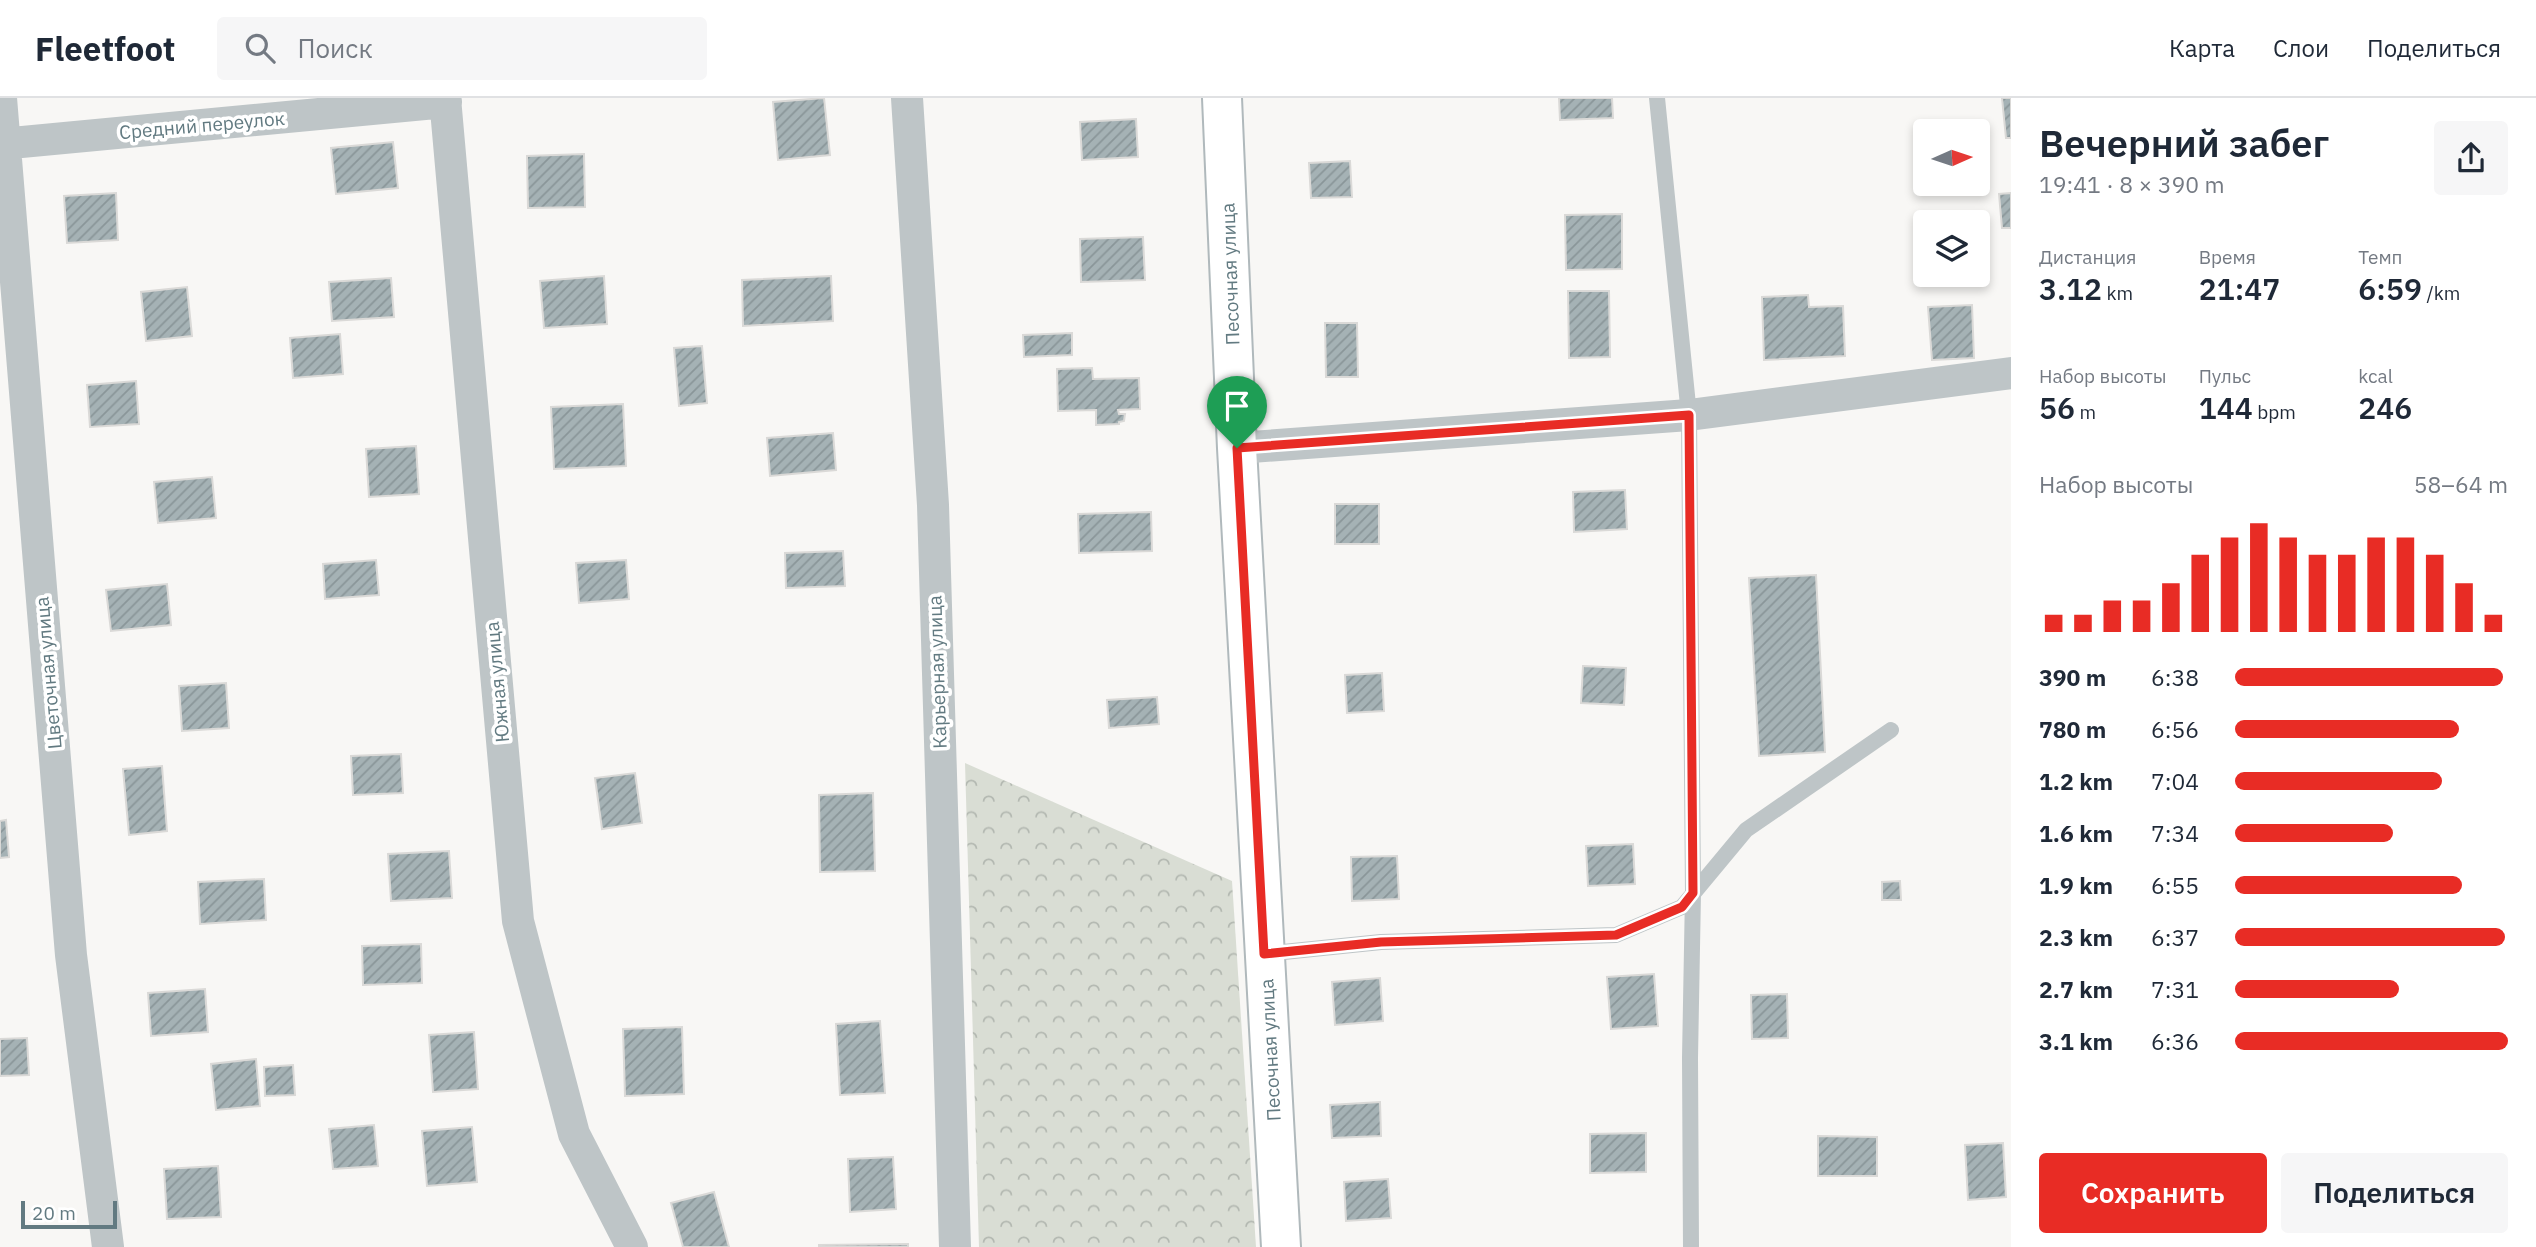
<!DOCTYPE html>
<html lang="ru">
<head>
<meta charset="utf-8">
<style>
  :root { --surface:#fff; --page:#f6f6f7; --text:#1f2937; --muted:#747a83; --line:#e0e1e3; --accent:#e82c25 }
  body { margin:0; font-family:"IBM Plex Sans",sans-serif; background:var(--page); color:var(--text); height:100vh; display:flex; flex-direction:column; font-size:26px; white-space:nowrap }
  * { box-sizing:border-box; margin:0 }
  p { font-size:23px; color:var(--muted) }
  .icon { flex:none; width:38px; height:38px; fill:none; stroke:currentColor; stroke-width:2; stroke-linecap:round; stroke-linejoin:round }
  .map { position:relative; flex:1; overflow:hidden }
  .drawer { display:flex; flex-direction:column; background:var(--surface); width:525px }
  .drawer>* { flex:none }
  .needle { width:46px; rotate:87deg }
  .fabs { position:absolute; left:1913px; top:21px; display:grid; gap:14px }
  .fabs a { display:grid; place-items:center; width:77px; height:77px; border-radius:7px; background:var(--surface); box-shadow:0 4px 10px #0003; font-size:35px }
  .scale { position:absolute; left:21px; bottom:18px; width:96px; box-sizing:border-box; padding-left:7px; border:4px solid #627a81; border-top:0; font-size:19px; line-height:24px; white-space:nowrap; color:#627a81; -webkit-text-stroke:5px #fff; paint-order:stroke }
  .pin { position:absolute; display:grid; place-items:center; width:60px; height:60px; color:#fff; margin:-72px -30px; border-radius:50% 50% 50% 0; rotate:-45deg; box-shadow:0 0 7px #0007 }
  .pin .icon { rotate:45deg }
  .round { display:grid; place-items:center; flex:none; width:74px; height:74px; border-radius:7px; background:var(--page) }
  .summary { display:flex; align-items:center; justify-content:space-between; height:119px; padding:0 28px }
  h1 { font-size:38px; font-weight:600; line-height:52px }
  .stats { display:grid; grid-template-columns:repeat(3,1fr); gap:10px; height:119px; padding:7px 28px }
  .stats div { display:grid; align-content:center }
  .stats b { font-size:30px; font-weight:600 }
  .stats small { font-size:19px; font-weight:400 }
  .stats p { font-size:19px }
  .chart { height:196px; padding:14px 28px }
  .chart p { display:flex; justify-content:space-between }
  .chart svg { width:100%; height:126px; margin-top:7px; stroke:var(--accent); stroke-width:6 }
  .cta { display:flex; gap:14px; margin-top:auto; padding:14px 28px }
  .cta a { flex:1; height:80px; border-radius:7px; background:var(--accent); color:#fff; font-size:28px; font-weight:600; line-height:80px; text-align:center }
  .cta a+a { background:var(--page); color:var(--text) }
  ul { padding:0 28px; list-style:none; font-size:23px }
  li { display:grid; grid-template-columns:112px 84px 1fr; align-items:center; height:52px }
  li i { height:18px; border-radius:9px; background:var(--accent) }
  header { display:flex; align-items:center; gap:42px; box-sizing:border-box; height:98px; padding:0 35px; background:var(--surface); border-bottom:2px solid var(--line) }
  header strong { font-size:33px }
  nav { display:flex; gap:38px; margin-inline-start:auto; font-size:24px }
  .search { width:490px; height:63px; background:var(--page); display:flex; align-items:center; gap:18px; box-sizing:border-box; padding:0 24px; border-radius:7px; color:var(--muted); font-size:26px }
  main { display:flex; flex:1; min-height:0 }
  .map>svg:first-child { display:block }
  .park { fill:url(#park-crowns) }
  .building { fill:url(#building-hatch); stroke:#dad9d7; stroke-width:2 }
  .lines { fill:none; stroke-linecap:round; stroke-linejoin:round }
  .secondary-casing { stroke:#b0b9bc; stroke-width:42 }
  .lane { stroke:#bec5c7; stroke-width:16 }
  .street { stroke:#bec5c7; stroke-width:32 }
  .secondary { stroke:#fff; stroke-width:38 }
  .route-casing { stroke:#fff; stroke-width:14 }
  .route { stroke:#e82c25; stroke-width:9 }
  .labels { text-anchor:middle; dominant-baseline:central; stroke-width:7; stroke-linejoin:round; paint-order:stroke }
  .street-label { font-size:19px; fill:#627a81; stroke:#fff }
</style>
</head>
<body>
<header>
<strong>Fleetfoot</strong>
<div class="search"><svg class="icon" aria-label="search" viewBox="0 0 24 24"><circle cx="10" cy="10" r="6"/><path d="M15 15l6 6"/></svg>Поиск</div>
<nav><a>Карта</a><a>Слои</a><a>Поделиться</a></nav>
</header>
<main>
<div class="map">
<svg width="2011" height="1149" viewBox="0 0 2011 1149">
  <defs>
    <pattern id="park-crowns" width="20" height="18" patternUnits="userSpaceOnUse" patternTransform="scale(1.75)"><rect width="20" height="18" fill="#d9ddd4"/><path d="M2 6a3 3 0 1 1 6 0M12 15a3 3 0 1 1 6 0" fill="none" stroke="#b3b8b1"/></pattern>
    <pattern id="building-hatch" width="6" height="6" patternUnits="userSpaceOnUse" patternTransform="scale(1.75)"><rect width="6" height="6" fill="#a5b2b5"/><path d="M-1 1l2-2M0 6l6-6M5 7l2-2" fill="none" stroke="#8a9699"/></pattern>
  </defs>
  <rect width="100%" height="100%" fill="#f8f7f5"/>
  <path class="park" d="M965 665 1232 783 1256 1149H979Z"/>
  <path class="building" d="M824 0 830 57 778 62 773 4Z
    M1559 0H1612L1613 20 1560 22Z
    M2002 0H2011V40H2006Z
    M1136 21 1138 59 1082 62 1080 24Z
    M393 44 398 90 336 96 331 50Z
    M584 56 585 109 528 110 527 58Z
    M1350 63 1352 99 1311 100 1309 65Z
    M116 95 118 142 67 145 64 98Z
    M2011 95V130H2002L1999 96Z
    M1622 116V171L1566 172 1565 117Z
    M1143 139 1145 182 1081 184 1080 141Z
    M604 178 607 226 544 230 540 183Z
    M831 178 833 223 743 228 742 182Z
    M391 180 394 219 332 223 329 184Z
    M187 189 192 238 146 243 141 194Z
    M1568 193H1609L1610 259 1569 260Z
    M1808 197 1809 209 1843 208 1845 258 1764 262 1762 199Z
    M1972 207 1974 260 1932 262 1928 209Z
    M1325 225H1357L1358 279H1326Z
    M1072 235V257L1024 259 1023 237Z
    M340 236 343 276 293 280 290 240Z
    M702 248 707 305 679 308 674 250Z
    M1092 270 1093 281 1139 280 1140 311 1118 312 1119 316H1125L1124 323 1119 324V326L1096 327V312L1058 313 1057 271Z
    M136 283 139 326 90 329 87 287Z
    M623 306 626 368 554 371 551 309Z
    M833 335 836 372 770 378 767 340Z
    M416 348 419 396 369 399 366 351Z
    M212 379 216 420 158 425 154 384Z
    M1625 392 1627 431 1574 434 1573 394Z
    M1335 406H1379V446H1335Z
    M1151 414 1152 453 1079 455 1078 416Z
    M843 453 845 488 786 490 785 455Z
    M376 462 379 497 325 501 323 466Z
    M626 462 629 501 579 505 576 465Z
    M1816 477 1825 654 1759 658 1749 480Z
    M167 486 171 527 111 533 106 492Z
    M1583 568 1626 570 1624 607 1581 605Z
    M1382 575 1384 613 1347 615 1345 577Z
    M226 585 229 630 182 633 179 588Z
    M1157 599 1159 626 1109 630 1107 602Z
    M401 656 403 695 353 697 351 658Z
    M162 668 167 733 129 737 123 671Z
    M635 675 642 725 602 731 595 680Z
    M873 695 875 773 820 774 819 697Z
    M6 722 9 759 0 760V723Z
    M1633 746 1635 786 1588 788 1586 748Z
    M449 753 452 800 391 803 388 756Z
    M1397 758 1399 801 1352 803 1351 759Z
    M264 781 266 822 200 826 198 784Z
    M1900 783 1901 802H1882V784Z
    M421 846 422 885 363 887 362 848Z
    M1654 876 1658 928 1611 931 1607 879Z
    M1380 880 1383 923 1335 927 1332 884Z
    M205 891 208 934 151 938 148 895Z
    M1787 896 1788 940 1752 941 1751 897Z
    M880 923 885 995 840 997 836 926Z
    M682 929 684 996 625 998 623 931Z
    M474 934 478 991 433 994 429 937Z
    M27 940 29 977 0 978V941Z
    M256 961 260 1008 216 1012 211 966Z
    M293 967 295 997 265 998 264 969Z
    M1380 1004 1381 1038 1332 1040 1330 1007Z
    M374 1027 378 1068 333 1071 329 1031Z
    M472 1029 477 1084 427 1088 422 1033Z
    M1646 1035V1074L1590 1075V1036Z
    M1818 1038 1877 1039V1078H1818Z
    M2003 1045 2006 1099 1968 1102 1965 1047Z
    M893 1059 896 1111 850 1114 848 1061Z
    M218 1068 221 1119 167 1121 164 1071Z
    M1388 1081 1391 1120 1346 1123 1344 1084Z
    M714 1094 729 1149H683L671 1105Z
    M908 1146V1149H819V1147Z"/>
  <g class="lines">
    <g class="secondary-casing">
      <path id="secondary" d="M1222 0 1237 350 1281 1149"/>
    </g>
    <path class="lane" d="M1657 0 1689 317 1693 795 1690 960 1691 1149
      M1264 856 1381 844 1616 837 1682 809 1746 732 1891 632"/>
    <path class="street" d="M1 0 71 857 108 1149
      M445 0 518 823 574 1036 632 1149
      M907 0 933 407 955 1149
      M0 46 446 4
      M1237 350 1689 317 2011 275"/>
    <use href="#secondary" class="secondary"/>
  </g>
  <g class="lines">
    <g class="route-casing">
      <path id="route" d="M1689 317 1693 795 1682 809 1616 837 1381 844 1264 856 1237 350Z"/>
    </g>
    <use href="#route" class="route"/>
  </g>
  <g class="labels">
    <g class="street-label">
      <text transform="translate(202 27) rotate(-5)">Средний переулок</text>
      <text transform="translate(1230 176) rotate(-92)">Песочная улица</text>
      <text transform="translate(937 574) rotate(-92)">Карьерная улица</text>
      <text transform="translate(48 575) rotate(-95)">Цветочная улица</text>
      <text transform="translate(497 584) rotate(-95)">Южная улица</text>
      <text transform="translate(1270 952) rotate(-93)">Песочная улица</text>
    </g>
  </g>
</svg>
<div class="fabs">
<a><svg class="needle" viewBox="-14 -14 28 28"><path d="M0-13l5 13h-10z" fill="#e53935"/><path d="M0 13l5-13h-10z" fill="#747a83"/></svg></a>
<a><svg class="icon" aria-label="layers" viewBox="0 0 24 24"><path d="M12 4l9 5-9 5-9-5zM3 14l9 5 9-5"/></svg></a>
</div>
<div class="scale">20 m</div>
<div class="pin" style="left:1237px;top:350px;background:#1e9e55"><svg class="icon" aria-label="arrive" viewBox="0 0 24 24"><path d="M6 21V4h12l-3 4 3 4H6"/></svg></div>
</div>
<section class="drawer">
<div class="summary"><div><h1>Вечерний забег</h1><p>19:41 · 8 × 390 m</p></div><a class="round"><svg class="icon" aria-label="share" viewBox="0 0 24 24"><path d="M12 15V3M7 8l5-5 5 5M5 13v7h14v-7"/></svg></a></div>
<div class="stats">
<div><p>Дистанция</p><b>3.12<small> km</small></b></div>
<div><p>Время</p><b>21:47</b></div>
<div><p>Темп</p><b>6:59<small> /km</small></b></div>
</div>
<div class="stats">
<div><p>Набор высоты</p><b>56<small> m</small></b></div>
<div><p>Пульс</p><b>144<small> bpm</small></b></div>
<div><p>kcal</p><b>246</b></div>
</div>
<div class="chart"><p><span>Набор высоты</span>58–64 m</p>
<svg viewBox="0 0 160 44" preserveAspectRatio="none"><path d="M5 44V38M15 44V38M25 44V33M35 44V33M45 44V27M55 44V17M65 44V11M75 44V6M85 44V11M95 44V17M105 44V17M115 44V11M125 44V11M135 44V17M145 44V27M155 44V38"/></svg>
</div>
<ul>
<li><b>390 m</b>6:38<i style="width:98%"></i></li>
<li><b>780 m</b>6:56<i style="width:82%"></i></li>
<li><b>1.2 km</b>7:04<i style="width:76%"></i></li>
<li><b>1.6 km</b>7:34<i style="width:58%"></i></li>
<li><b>1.9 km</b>6:55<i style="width:83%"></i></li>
<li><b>2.3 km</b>6:37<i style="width:99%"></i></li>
<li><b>2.7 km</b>7:31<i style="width:60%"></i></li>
<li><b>3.1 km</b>6:36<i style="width:100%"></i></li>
</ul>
<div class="cta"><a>Сохранить</a><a>Поделиться</a></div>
</section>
</main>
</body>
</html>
